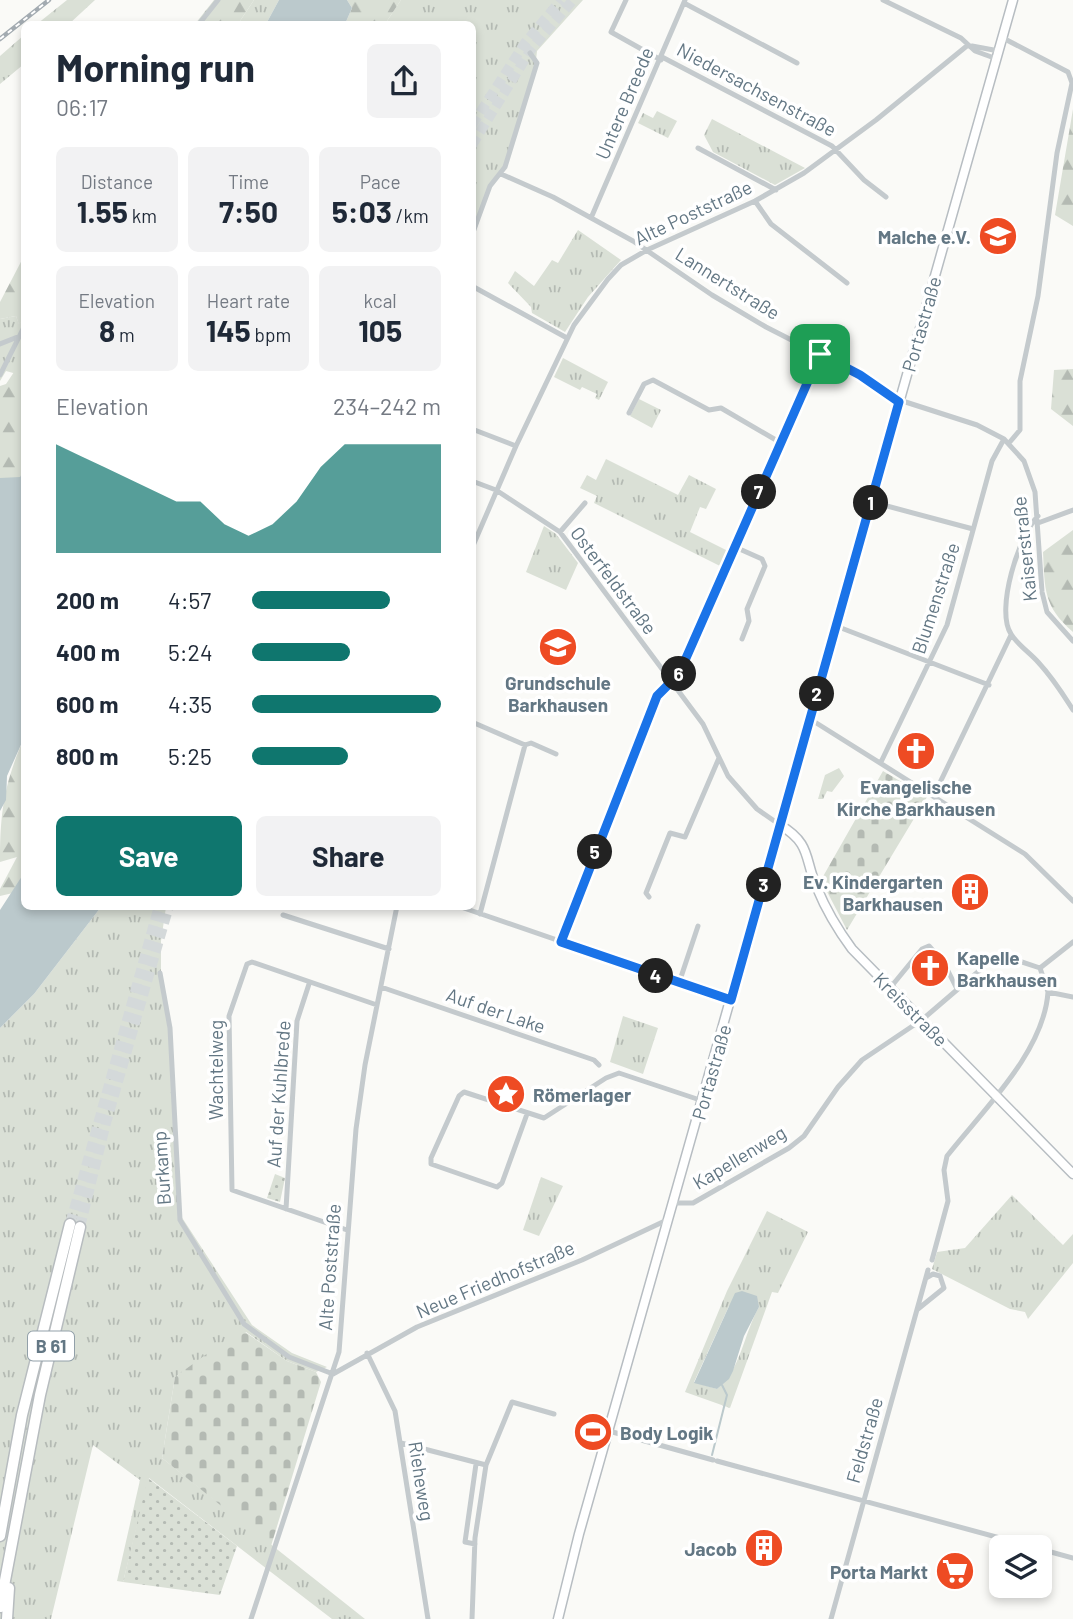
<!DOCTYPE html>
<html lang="en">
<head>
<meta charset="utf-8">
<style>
  :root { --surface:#fff; --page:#f2f2f3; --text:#1f2937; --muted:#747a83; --accent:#0f766e }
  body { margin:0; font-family:Barlow,sans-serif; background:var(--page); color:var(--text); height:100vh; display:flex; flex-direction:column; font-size:26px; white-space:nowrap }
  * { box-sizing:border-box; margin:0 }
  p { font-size:23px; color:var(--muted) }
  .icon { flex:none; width:38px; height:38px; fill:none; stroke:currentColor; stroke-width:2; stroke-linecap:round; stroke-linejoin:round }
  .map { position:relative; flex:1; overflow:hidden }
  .side { position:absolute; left:21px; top:21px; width:455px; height:889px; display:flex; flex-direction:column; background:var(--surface); border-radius:10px; box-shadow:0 4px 10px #0003 }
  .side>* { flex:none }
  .fabs { position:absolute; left:989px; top:1535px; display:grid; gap:14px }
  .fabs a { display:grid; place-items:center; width:63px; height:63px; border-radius:10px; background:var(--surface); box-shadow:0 4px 10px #0003; font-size:35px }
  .pin { position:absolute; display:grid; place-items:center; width:60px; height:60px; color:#fff; margin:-30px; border-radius:14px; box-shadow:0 4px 10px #0006 }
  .km { position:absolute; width:35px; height:35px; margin:-18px; border-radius:50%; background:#222; color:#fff; font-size:19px; line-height:35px; text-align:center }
  .round { display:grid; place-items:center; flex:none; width:74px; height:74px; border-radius:10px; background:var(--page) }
  .summary { display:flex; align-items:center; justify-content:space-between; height:119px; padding:0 35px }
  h1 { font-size:38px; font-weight:700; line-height:52px }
  .figures { display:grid; grid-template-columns:repeat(3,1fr); gap:10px; height:119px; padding:7px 35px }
  .figures div { display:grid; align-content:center; border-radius:10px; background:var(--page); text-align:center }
  .figures b { font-size:30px; font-weight:700 }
  .figures small { font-size:19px; font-weight:400 }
  .figures p { font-size:19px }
  .chart { height:196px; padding:14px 35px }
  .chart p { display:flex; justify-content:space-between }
  .chart svg { width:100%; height:126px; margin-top:7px; fill:var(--accent); opacity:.7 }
  .button { display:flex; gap:14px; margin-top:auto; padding:14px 35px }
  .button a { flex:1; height:80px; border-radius:10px; background:var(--accent); color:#fff; font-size:28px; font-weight:700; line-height:80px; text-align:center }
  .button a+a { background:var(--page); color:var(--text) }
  ul { padding:0 35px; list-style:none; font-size:23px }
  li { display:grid; grid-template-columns:112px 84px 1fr; align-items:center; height:52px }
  li i { height:18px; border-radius:9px; background:var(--accent) }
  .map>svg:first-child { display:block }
  .grass { fill:url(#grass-tufts); fill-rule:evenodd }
  .forest { fill:url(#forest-firs) }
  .cemetery { fill:url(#cemetery-stones) }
  .park { fill:url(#park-dots) }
  .water { fill:#bbc9cc }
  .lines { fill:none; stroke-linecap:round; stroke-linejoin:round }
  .stream { stroke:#bbc9cc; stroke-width:2 }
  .trunk-tunnel { stroke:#d4d9da; stroke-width:10; stroke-dasharray:10 5; stroke-linecap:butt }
  .secondary-casing { stroke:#b7bdc2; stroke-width:11 }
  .trunk-casing { stroke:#b7bcbf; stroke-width:13 }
  .minor { stroke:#c4cacd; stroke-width:5 }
  .secondary { stroke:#fff; stroke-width:8 }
  .trunk { stroke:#fff; stroke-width:10 }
  .rail-casing { stroke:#a3abb1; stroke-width:4.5 }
  .rail { stroke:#fff; stroke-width:2; stroke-dasharray:5; stroke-linecap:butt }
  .route-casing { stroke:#fff; stroke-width:14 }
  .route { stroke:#1a73e8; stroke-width:9 }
  .labels { text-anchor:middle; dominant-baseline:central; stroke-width:7; stroke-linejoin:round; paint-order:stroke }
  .shield { fill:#fff; stroke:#92a0a9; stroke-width:2 }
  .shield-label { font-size:18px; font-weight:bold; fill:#637784 }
  .street-label { font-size:19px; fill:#637784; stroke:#fff }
  .poi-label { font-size:19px; font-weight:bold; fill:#637784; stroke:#fff; text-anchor:end }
</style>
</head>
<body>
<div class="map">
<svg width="1073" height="1619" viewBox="0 0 1073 1619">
  <defs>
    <pattern id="grass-tufts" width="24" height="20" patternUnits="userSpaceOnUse" patternTransform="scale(1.75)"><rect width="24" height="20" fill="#dae0d6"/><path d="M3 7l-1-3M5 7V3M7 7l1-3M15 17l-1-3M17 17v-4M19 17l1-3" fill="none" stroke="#b4bab3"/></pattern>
    <pattern id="forest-firs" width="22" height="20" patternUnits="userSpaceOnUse" patternTransform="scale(1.75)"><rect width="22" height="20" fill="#dae0d6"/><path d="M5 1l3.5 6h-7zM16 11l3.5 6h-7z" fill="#b4bab3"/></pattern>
    <pattern id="cemetery-stones" width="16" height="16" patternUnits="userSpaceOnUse" patternTransform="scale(1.75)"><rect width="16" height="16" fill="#dae0d6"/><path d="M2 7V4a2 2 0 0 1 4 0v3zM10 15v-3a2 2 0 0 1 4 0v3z" fill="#b4bab3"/></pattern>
    <pattern id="park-dots" width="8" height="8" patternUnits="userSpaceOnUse" patternTransform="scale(1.75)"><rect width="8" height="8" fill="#dae0d6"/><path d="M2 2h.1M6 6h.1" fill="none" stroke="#b4bab3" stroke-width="1.8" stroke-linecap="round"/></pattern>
  </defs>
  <rect width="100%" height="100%" fill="#fafaf7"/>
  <path class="grass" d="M67 0H95L69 24H37Z
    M254 0H279L266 24H238Z
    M401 0H583L537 51 534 78 502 174 491 182 473 241 472 24H385Z
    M24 35V64L0 84V56Z
    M657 111 677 121 668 138 638 123 643 113 653 118Z
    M712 119 805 168 775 185 713 152 704 135Z
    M578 230 621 260 588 297 565 332 532 313 531 307 508 283 515 271 534 286 552 260 558 263Z
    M16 316 19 324 24 317V376L6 371 0 381V319Z
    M563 358 608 382 599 400 595 398 597 394 582 387 580 390 554 377Z
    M639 399 661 410 652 428 630 416Z
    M606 459 678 495 689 475 716 489 706 509 700 507 690 532 728 551 722 567 594 503 597 496 580 488 587 475 596 480Z
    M544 526 556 534 578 563 566 590 526 572Z
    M839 768 844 776 832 792 827 791 823 799H818L825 775Z
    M101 907H166L161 941V972L171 1028 181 1216 252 1325 292 1353 327 1367 316 1372 287 1361 246 1332 175 1377 162 1458 365 1619H332L149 1478 123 1582 117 1581 140 1480 93 1445 51 1619H0V1028L34 994Z
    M623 1016 658 1028 643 1074 610 1062Z
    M541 1177 563 1186 539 1236 523 1230Z
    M1012 1195 1063 1245 1073 1234V1263L1028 1319 1025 1312 1010 1309 932 1269 937 1252 965 1248Z
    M767 1211 808 1232 778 1293 772 1292 730 1408 685 1392 727 1291ZM729 1306 759 1307C744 1333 740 1372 717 1389L694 1382Z"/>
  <path class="forest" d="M214 0H254L238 24H195Z
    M347 0H401L385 24H345L352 8Z
    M1073 109V226L1055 215Z
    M24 256V317L19 325 16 316 0 319V302Z
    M1073 369V426L1051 409 1054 370Z
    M14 372 24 376V470L20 478H0V386L6 384Z
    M1073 530V632C1043 606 1045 589 1043 552Z
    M24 738V873L13 893 0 896V889L17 857 0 862C0 812 4 784 24 738Z"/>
  <path class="cemetery" d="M883 771 927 797 847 930 821 880Z
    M245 1332 287 1361 316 1372 321 1382 271 1546 162 1458 175 1377 223 1342Z"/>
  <path class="park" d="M275 1174 285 1178 280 1202 267 1198Z
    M148 1478 237 1546 220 1595 123 1582Z"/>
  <path class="water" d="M279 0H347L352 8 345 24H266Z
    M24 470V738L7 776 6 800 0 811V478L20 477Z
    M24 873V906L101 907 34 994 0 1028V910Z
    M742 1291 757 1296 759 1307 744 1336 733 1371 729 1379 717 1389 694 1383 735 1293Z"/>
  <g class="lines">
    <path class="stream" d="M712 1455 727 1395 722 1385"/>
    <path class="trunk-tunnel" d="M472 125 525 43 561 0
      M472 145 532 48 573 0
      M70 1224 159 906
      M80 1227 106 1123 169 906"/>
    <g class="secondary-casing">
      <path id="secondary" d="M780 825C812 844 804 859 817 888 826 910 838 930 852 949L1073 1174
        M558 1619 579 1534 1013 0"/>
    </g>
    <g class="trunk-casing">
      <path id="trunk" d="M0 1536 22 1415 70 1224
        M0 1607 40 1395 80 1227
        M7 1619 9 1588"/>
    </g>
    <path class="minor" d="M626 0 611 32 661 60
      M883 0 961 38 975 51 997 59
      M684 3 797 63
      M199 24 218 0
      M1003 38 1068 72 1072 83 1057 153 1038 296 1020 381V430L1009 443
      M972 46 999 51
      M662 57 832 146 864 180 886 197
      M698 148 776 190
      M501 174 553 197 633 241 712 295 766 327 860 375 890 397 977 425 1004 439 1024 461 1035 492 1042 592 1047 612 1073 641
      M755 201 771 224 847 283
      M591 218 685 0
      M472 235 490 186 505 167 537 63 530 53
      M472 286 567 338
      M0 344 20 336
      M0 375 24 327
      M629 413 644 384 653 380 709 410 721 408 781 443
      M472 429 516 446
      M472 481 496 490 560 532 703 724 728 776 757 809 780 825
      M872 502 973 529
      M1038 516C1019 535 995 610 1011 634 1017 644 1030 653 1038 662 1051 676 1063 694 1073 710
      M1038 523 1073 510
      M560 532 585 503
      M735 547 762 559 765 566 747 609 749 621 742 639
      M472 548 516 446 574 325 608 279 621 265 647 250 755 201 804 173 876 120 968 45
      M836 626 989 685
      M810 719 1025 854 1073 901
      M472 722 525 745 480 914
      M525 745 531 743 556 754
      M881 762 947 625 992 461 1004 439
      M934 795 1011 635
      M649 897 646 893 670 833 685 837 719 758
      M458 906 731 1000
      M283 915 389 949
      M561 942 657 696 679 674 820 354
      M1040 968 1048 992 1073 997
      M1040 968 1073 942
      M160 973 170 1028 180 1220 244 1324 289 1357 333 1374
      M679 983 698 926
      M381 987 594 1060 599 1065
      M890 988 922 949 929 946 944 963 957 989
      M527 1114 502 1183 497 1187 431 1164V1158L459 1096 464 1092 544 1118 606 1078 619 1073 703 1101
      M675 1203H693L789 1148 804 1136 838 1087 862 1060 923 1019 993 959 1004 956 1040 968
      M286 1209 297 1021 309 984
      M347 1230 232 1190 229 1016 247 964 252 962 377 1005
      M932 1260 948 1201 944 1170 947 1156C983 1110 1044 1052 1048 992
      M918 1309 944 1288 940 1276 933 1274 926 1278
      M367 1353 395 1411 428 1619
      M333 1374 417 1327 582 1260 667 1220
      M609 1431 713 1460
      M401 1443 486 1465 475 1538 472 1619
      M717 1461 1033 1547
      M486 1465 512 1402 554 1414
      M475 1544 465 1542 476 1464
      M1040 1549 1073 1558
      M251 1619 339 1352 356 1129 365 1065 397 906
      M831 1619 928 1270"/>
    <use href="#secondary" class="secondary"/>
    <use href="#trunk" class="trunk"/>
    <g class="rail-casing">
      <path id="rail" d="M0 39 49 0"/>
    </g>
    <use href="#rail" class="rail"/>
  </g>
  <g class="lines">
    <g class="route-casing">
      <path id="route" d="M820 354 860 375 899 402 731 1000 561 942 657 696 679 674Z"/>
    </g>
    <use href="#route" class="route"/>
  </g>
  <defs>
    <g id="university-disc" transform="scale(2.0125)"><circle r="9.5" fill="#ee4b23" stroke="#fff"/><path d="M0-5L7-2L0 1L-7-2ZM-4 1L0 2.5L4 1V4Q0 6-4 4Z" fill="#fff"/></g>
    <g id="school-disc" transform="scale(2.0125)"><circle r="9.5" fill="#ee4b23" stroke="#fff"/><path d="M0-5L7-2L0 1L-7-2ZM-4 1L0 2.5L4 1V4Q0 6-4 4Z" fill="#fff"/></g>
    <g id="church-disc" transform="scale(2.0125)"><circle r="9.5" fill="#ee4b23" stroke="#fff"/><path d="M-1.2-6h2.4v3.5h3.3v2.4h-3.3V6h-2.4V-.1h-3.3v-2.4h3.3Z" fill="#fff"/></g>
    <g id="building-disc" transform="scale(2.0125)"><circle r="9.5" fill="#ee4b23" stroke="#fff"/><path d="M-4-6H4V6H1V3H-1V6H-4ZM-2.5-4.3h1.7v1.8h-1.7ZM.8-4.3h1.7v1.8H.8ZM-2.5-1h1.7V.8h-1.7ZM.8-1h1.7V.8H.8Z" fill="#fff"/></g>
    <g id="sight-disc" transform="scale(2.0125)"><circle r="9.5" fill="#ee4b23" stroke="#fff"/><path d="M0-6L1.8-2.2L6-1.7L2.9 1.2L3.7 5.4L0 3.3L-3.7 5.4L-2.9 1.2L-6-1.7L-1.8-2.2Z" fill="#fff"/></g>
    <g id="stadium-disc" transform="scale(2.0125)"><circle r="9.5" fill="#ee4b23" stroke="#fff"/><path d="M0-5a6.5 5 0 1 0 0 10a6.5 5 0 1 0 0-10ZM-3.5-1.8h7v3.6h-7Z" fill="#fff"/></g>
    <g id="supermarket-disc" transform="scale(2.0125)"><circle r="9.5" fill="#ee4b23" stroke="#fff"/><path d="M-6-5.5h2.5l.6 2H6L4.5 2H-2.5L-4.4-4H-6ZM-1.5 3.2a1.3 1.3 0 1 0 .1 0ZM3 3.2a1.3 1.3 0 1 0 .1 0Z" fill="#fff"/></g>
  </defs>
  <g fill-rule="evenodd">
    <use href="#university-disc" x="998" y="236"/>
    <use href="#school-disc" x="558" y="647"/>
    <use href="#church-disc" x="916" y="751"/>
    <use href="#building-disc" x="970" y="892"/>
    <use href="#church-disc" x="930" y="968"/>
    <use href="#sight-disc" x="506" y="1094"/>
    <use href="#stadium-disc" x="593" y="1432"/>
    <use href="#building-disc" x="764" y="1548"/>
    <use href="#supermarket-disc" x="955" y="1571"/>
  </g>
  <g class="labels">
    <rect class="shield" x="28" y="1331.5" width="46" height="29" rx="5"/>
    <g class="shield-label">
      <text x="51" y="1346">B 61</text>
    </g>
    <g class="street-label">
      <text transform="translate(757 89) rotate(28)">Niedersachsenstraße</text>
      <text transform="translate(624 103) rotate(-67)">Untere Breede</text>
      <text transform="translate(693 212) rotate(-25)">Alte Poststraße</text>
      <text transform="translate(728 283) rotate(32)">Lannertstraße</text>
      <text transform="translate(921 324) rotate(-74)">Portastraße</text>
      <text transform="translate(1024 549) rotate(-96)">Kaiserstraße</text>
      <text transform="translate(614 580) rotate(53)">Osterfeldstraße</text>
      <text transform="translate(935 598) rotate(-72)">Blumenstraße</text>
      <text transform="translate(911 1009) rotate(45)">Kreisstraße</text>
      <text transform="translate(496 1010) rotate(19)">Auf der Lake</text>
      <text transform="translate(215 1070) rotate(-90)">Wachtelweg</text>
      <text transform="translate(711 1072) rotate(-74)">Portastraße</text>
      <text transform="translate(278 1094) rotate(-86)">Auf der Kuhlbrede</text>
      <text transform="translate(739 1157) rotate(-31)">Kapellenweg</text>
      <text transform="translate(161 1168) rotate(-94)">Burkamp</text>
      <text transform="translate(329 1267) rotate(-86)">Alte Poststraße</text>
      <text transform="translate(495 1279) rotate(-23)">Neue Friedhofstraße</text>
      <text transform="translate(864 1440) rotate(-74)">Feldstraße</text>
      <text transform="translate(422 1481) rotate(81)">Rieheweg</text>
    </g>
    <g class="poi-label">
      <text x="971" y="236">Malche e.V.</text>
      <text x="558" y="682" text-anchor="middle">Grundschule<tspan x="558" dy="22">Barkhausen</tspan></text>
      <text x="916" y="786" text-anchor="middle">Evangelische<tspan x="916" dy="22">Kirche Barkhausen</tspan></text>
      <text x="943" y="881">Ev. Kindergarten<tspan x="943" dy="22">Barkhausen</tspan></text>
      <text x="957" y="957" text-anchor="start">Kapelle<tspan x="957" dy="22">Barkhausen</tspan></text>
      <text x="533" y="1094" text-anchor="start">Römerlager</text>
      <text x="620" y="1432" text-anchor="start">Body Logik</text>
      <text x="737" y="1548">Jacob</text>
      <text x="928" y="1571">Porta Markt</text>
    </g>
  </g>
</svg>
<div class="fabs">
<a><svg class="icon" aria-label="layers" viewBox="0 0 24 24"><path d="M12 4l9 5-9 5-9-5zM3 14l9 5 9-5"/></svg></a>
</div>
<div class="pin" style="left:820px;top:354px;background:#1e9e55"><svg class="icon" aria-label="arrive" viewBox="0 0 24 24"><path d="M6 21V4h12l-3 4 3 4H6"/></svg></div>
<b class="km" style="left:871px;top:503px">1</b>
<b class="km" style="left:817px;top:694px">2</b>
<b class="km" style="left:764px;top:885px">3</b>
<b class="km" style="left:656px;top:976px">4</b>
<b class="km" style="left:595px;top:852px">5</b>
<b class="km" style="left:679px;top:674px">6</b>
<b class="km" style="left:759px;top:492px">7</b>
<section class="side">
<div class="summary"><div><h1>Morning run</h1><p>06:17</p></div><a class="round"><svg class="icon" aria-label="share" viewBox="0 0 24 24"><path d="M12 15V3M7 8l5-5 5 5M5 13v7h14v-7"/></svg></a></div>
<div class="figures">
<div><p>Distance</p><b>1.55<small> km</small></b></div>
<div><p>Time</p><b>7:50</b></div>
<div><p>Pace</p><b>5:03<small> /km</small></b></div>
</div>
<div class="figures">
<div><p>Elevation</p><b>8<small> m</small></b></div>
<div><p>Heart rate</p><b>145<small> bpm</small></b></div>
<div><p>kcal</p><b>105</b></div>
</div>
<div class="chart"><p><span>Elevation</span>234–242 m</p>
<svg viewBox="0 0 160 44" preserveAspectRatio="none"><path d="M0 44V6L10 10L20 14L30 18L40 22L50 26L60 26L70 34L80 38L90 34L100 26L110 14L120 6L130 6L140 6L150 6L160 6V44z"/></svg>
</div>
<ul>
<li><b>200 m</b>4:57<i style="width:73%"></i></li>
<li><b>400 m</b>5:24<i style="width:52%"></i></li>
<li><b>600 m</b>4:35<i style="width:100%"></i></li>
<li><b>800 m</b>5:25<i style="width:51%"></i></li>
</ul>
<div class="button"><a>Save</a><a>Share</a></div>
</section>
</div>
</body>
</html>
